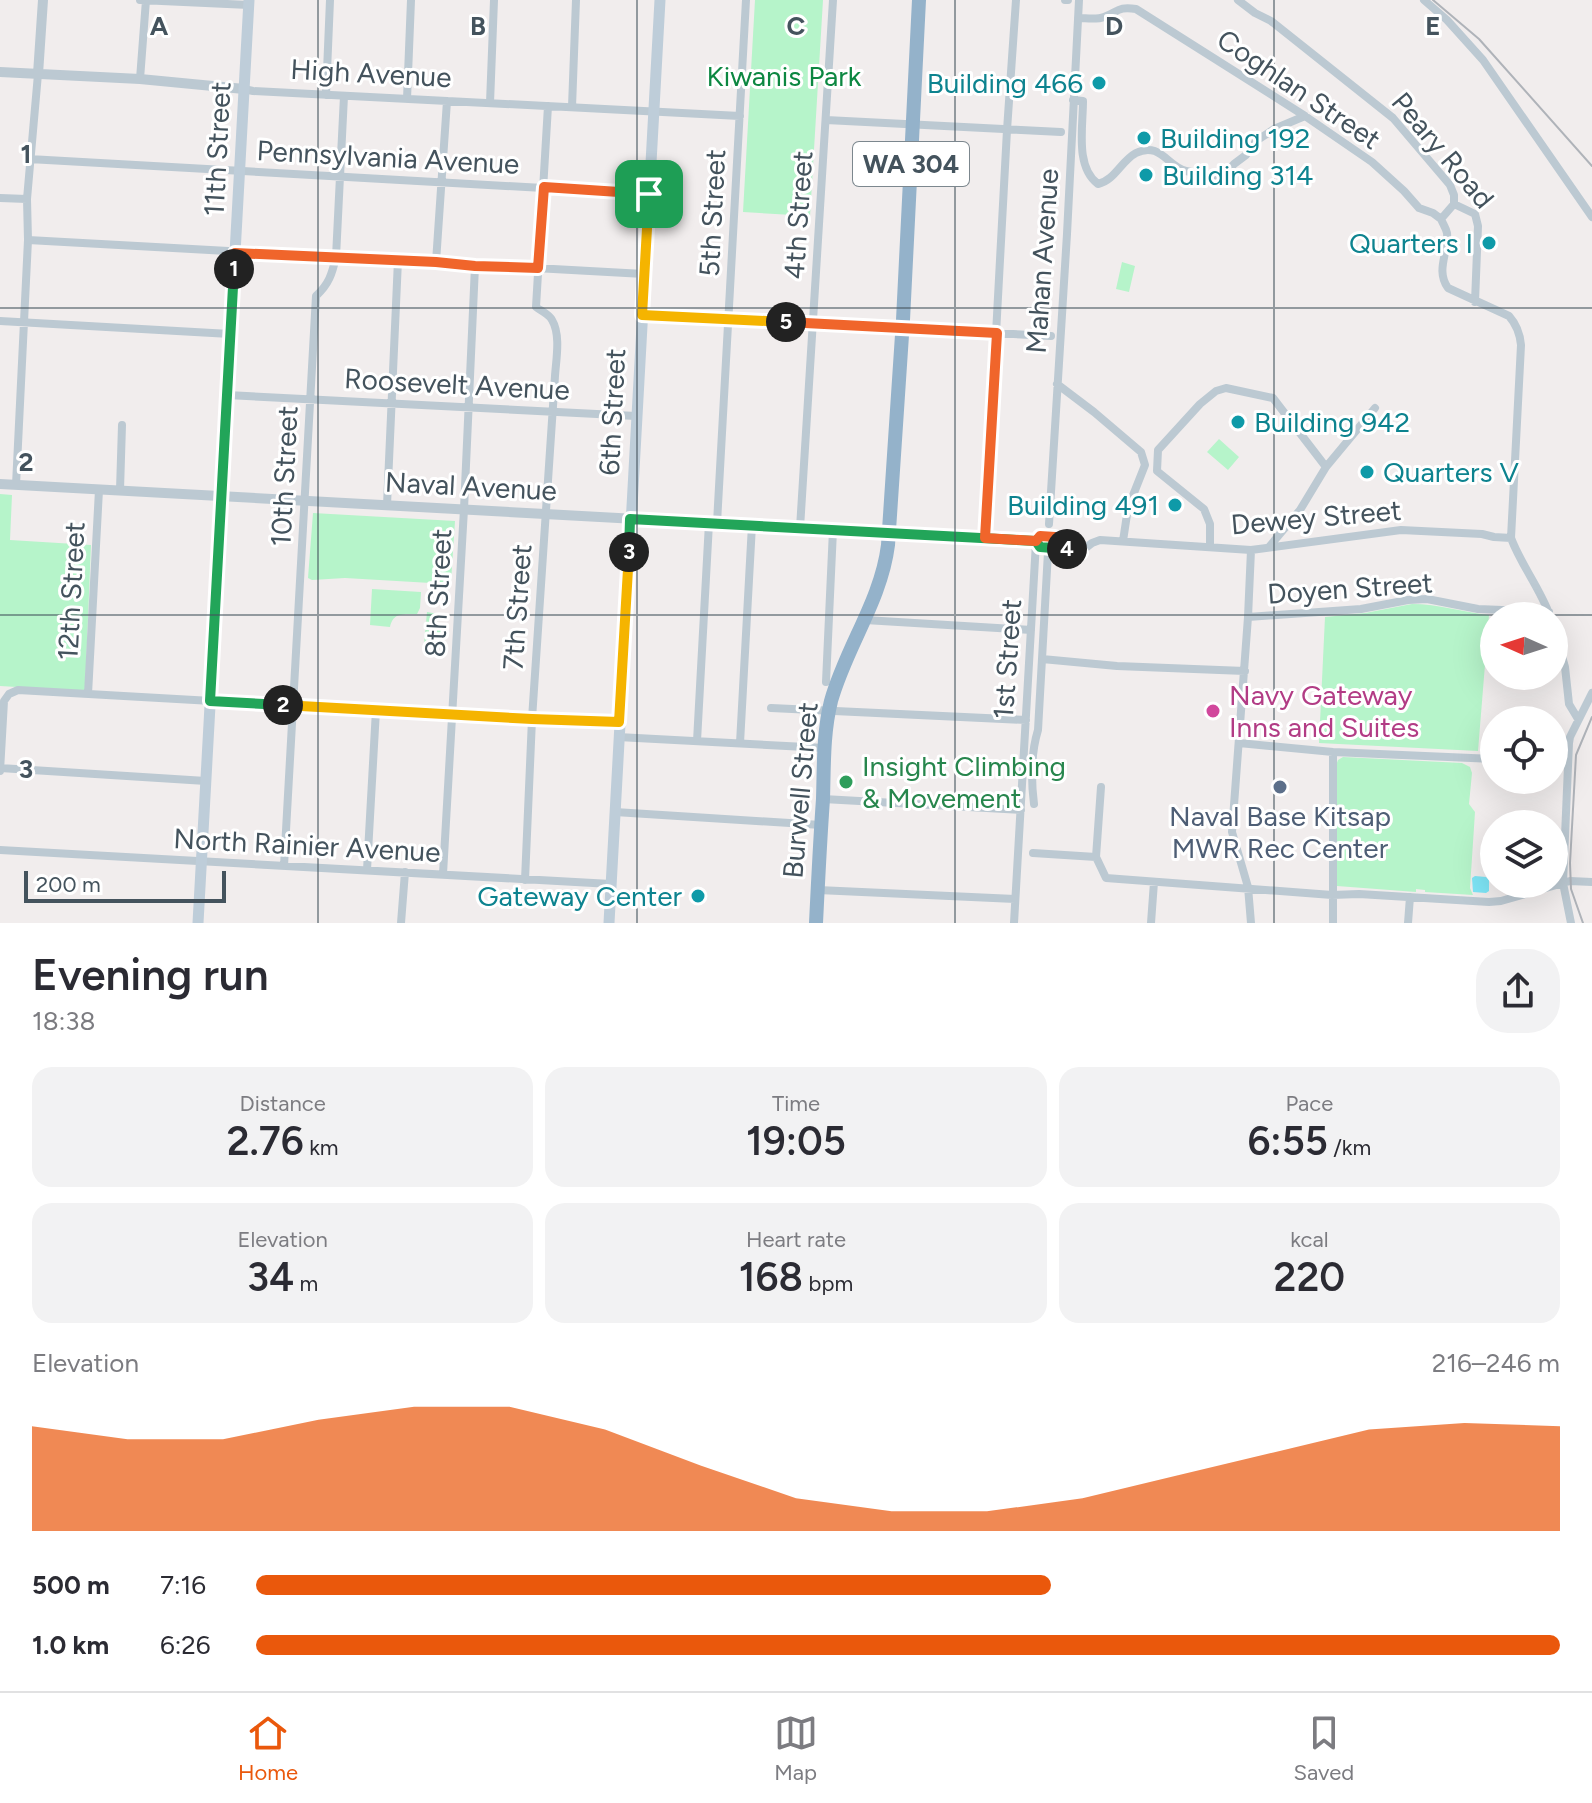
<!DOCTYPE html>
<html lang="en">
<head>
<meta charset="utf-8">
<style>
  :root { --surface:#fff; --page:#f2f2f3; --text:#2b2b33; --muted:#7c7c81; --line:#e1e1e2; --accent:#ea580c }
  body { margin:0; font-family:Figtree,sans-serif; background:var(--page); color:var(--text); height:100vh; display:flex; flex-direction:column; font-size:30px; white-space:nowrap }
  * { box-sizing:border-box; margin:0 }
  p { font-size:26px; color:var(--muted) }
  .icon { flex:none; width:44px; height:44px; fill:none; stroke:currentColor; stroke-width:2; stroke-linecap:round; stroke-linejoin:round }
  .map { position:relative; height:923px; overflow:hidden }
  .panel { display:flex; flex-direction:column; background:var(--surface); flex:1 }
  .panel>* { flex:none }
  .needle { width:52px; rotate:273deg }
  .buttons { position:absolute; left:1480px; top:602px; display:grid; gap:16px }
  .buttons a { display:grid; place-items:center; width:88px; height:88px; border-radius:50%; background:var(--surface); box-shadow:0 8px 32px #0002; font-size:40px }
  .scale { position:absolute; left:24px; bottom:20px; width:202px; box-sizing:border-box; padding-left:8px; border:4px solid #44535d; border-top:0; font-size:22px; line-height:28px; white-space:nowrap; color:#44535d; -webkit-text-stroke:6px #fff; paint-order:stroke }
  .pin { position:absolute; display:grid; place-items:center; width:68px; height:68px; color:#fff; margin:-34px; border-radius:16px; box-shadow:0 4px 12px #0006 }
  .km { position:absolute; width:40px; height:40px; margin:-20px; border-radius:50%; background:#222; color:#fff; font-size:22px; line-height:40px; text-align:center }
  .round { display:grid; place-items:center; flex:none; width:84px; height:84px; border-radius:32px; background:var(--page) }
  .summary { display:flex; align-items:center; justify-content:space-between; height:136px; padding:0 32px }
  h1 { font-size:44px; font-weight:600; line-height:60px }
  .figures { display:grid; grid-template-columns:repeat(3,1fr); gap:12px; height:136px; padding:8px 32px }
  .figures div { display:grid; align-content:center; border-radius:20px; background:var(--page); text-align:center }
  .figures b { font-size:40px; font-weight:600 }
  .figures small { font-size:22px; font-weight:400 }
  .figures p { font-size:22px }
  .chart { height:224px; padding:16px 32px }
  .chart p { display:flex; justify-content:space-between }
  .chart svg { width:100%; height:144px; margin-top:8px; fill:var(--accent); opacity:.7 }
  ul { padding:0 32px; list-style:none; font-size:26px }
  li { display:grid; grid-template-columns:128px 96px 1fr; align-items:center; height:60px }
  li i { height:20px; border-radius:10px; background:var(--accent) }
  .dock { display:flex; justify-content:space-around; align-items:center; height:112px; border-top:2px solid var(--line); background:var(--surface); font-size:22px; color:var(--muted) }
  .dock a { display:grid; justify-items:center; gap:4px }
  .dock .selected { color:var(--accent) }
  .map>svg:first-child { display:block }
  .green { fill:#b6f4ca }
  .water { fill:#7ee5f6 }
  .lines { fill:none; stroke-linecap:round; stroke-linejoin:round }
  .minor { stroke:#bcc9d2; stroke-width:8 }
  .tertiary { stroke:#bcc9d2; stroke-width:10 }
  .secondary { stroke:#becdd9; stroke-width:11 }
  .trunk { stroke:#94b2ca; stroke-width:14 }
  .rail { stroke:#afb3b9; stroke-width:2 }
  .split-1-casing { stroke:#fff; stroke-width:16 }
  .split-2-casing { stroke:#fff; stroke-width:16 }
  .split-3-casing { stroke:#fff; stroke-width:16 }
  .split-4-casing { stroke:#fff; stroke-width:16 }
  .split-5-casing { stroke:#fff; stroke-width:16 }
  .split-6-casing { stroke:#fff; stroke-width:16 }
  .split-1 { stroke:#f0652b; stroke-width:10 }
  .split-2 { stroke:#22a559; stroke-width:10 }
  .split-3 { stroke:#f5b400; stroke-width:10 }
  .split-4 { stroke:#22a559; stroke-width:10 }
  .split-5 { stroke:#f0652b; stroke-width:10 }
  .split-6 { stroke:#f5b400; stroke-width:10 }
  .grid { fill:none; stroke:#44535d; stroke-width:2; stroke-opacity:0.55 }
  .culture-dot { fill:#0f9aa8; stroke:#fff; stroke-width:3 }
  .hotel-dot { fill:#d1479c; stroke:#fff; stroke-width:3 }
  .leisure-dot { fill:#2e9e5b; stroke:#fff; stroke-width:3 }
  .service-dot { fill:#5c6f8a; stroke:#fff; stroke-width:3 }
  .labels { text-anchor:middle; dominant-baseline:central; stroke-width:6; stroke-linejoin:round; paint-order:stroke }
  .shield { fill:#fff; stroke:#7c878e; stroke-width:2 }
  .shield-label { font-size:26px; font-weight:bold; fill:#44535d }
  .street-label { font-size:28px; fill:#44535d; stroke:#fff }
  .park-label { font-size:28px; fill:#0c8741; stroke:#fff }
  .culture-label { font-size:28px; fill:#0d838f; stroke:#fff; text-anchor:end }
  .hotel-label { font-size:28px; fill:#b23c85; stroke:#fff; text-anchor:start }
  .leisure-label { font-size:28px; fill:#27864d; stroke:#fff; text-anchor:start }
  .service-label { font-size:28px; fill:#4e5e75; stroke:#fff }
  .grid-label { font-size:26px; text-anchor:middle; font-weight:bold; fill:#44535d; stroke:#fff; stroke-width:6; stroke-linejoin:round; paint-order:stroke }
</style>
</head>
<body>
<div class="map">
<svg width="1592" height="923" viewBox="0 0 1592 923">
  <rect width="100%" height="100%" fill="#f1eded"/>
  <path class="green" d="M755 0H823L810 216 743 212Z
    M1122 262 1135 266 1129 292 1116 289Z
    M1219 439 1239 457 1228 470 1207 452Z
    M0 494 12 495 10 540 91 545 85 691 0 686Z
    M313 513 455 521 451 582 448 584 345 578 312 580 308 578Z
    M372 589 421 592 420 608 417 614C404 614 393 612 390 627L370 625Z
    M1412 604C1438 604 1463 612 1489 615L1478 751 1319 743 1325 617 1365 613Z
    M427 612 438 614 437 624 445 631 446 638 440 644H424Z
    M1343 757 1462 763 1470 767 1472 773 1469 804 1475 812 1470 888 1473 895 1425 892V890L1416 889V892L1337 886 1335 768 1338 760Z"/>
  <path class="water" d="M1475 876 1486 877 1489 880V891L1486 893 1473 892 1472 878Z"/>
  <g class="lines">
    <path class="minor" d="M140 0 249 5
      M1065 0H1068
      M1238 0 1255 13 1271 21 1393 118 1450 185 1454 195V204L1475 214 1478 226 1475 302
      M1424 0 1447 20 1483 60 1592 217
      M1078 18C1086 18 1097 20 1104 17 1118 12 1118 6 1136 9L1305 116 1372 162 1404 191 1419 208 1433 213 1441 219
      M140 79 146 0
      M244 89 253 91 740 116
      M326 95 330 0
      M407 99 411 0
      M1073 100 1083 101C1083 127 1075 167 1098 184 1115 180 1121 161 1136 153 1160 141 1168 167 1186 171 1198 174 1211 175 1223 176L1234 164 1246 155 1256 141 1274 129 1305 116
      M490 103 494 0
      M572 107 576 0
      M826 120 1061 132
      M29 159 649 194
      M0 198 27 199
      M1454 204 1441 219C1443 224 1446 228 1447 233 1449 252 1435 270 1448 288L1509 316C1517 325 1520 334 1521 345L1511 538C1521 565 1540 588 1550 616
      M28 240 644 274
      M436 262 447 101
      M642 315 1051 336
      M0 321 230 334
      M1057 384 1094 412 1141 452 1145 465 1128 508 1123 541
      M227 395 636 416
      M16 485 28 240 27 199 38 74
      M120 490 122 425
      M387 505 398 260
      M717 523 746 0
      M1049 524 1067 234 1079 0
      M800 528 833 0
      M1040 536 1055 537 1070 551 1080 553
      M985 538 1007 130 1016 0
      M1040 547 1055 549 1068 557H1074L1092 543 1100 540 1251 550 1401 530 1482 534 1494 537 1511 538
      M1210 547V524L1204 509 1157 471 1158 450 1200 404 1216 391 1226 388 1273 398 1326 467
      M1269 547 1300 510 1326 467 1375 408
      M1251 550 1248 617 1232 832 1248 887 1251 923
      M1248 617 1361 609 1408 600 1427 599 1478 609 1549 612
      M865 620 1031 630
      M1554 627 1565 667 1569 704 1578 719
      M1042 659 1117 666 1245 671
      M826 682 833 530
      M88 694 99 490
      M771 708 1026 720
      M618 737 825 748
      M697 741 709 523
      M740 743 752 525
      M1239 743 1333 752 1494 759
      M1333 752V923
      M0 768 206 781
      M0 771 4 701 9 694 18 690 532 719 619 722
      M823 799 1021 810
      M1034 804C1031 780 1031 753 1038 730L1048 552
      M615 812 821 825
      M0 850 611 884
      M1033 853 1096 857 1106 878 1332 895 1359 894 1489 902 1501 901 1570 881 1592 882
      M1096 857 1101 787
      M284 866 316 296C329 284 332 274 336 257L344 96
      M367 870 376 710
      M443 874 464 509 475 266
      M525 880 532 719 555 376C556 360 561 335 552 320 549 314 541 311 536 307L548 106
      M818 890 1015 899
      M401 923 405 872
      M1014 923 1036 542
      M1151 923 1154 882
      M1408 923 1410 897
      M1571 923 1563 883 1569 743 1570 737 1592 693"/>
    <path class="tertiary" d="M0 72 140 79 244 89
      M38 74 43 0
      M0 484 1036 541 1040 540"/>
    <path class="secondary" d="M198 923 249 0
      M609 923 660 0"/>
    <path class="trunk" d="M816 923C818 882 820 841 823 799 824 767 823 733 831 701 846 647 881 601 888 545L903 320 919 0"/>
    <path class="rail" d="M1433 0 1479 39 1592 166
      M1583 923 1571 889 1570 863 1576 755 1592 717"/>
  </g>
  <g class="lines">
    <g class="split-1-casing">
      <path id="split-1" d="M234 269 235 253 436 262 475 266 538 268 544 187 649 194"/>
    </g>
    <g class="split-2-casing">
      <path id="split-2" d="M234 269 210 701 283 705"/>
    </g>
    <g class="split-3-casing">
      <path id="split-3" d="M283 705 532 719 619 722 629 552"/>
    </g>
    <g class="split-4-casing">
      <path id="split-4" d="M629 552 630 519 1036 541 1040 547C1043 547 1050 548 1053 548 1064 552 1068 560 1081 553L1067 549"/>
    </g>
    <g class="split-5-casing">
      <path id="split-5" d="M786 322 997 333 985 538 1036 541 1040 536 1055 537 1067 549"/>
    </g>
    <g class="split-6-casing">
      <path id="split-6" d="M649 194 642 315 786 322"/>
    </g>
    <use href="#split-1" class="split-1"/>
    <use href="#split-2" class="split-2"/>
    <use href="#split-3" class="split-3"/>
    <use href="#split-4" class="split-4"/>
    <use href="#split-5" class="split-5"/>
    <use href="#split-6" class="split-6"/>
  </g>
  <path class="grid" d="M318 0V923M637 0V923M955 0V923M1274 0V923M0 308H1592M0 615H1592"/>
  <g class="culture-dot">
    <circle cx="1099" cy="83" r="8"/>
    <circle cx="1144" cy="138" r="8"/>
    <circle cx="1146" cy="175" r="8"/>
    <circle cx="1489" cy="243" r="8"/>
    <circle cx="1238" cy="422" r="8"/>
    <circle cx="1367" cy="472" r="8"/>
    <circle cx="1175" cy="505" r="8"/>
    <circle cx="698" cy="896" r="8"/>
  </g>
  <circle class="hotel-dot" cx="1213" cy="711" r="8"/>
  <circle class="leisure-dot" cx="846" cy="782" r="8"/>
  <circle class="service-dot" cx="1280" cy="787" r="8"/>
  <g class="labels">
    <rect class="shield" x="853" y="142" width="116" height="44" rx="6"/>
    <g class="shield-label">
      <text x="911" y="164">WA 304</text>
    </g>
    <g class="street-label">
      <text transform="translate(371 73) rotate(3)">High Avenue</text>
      <text transform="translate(1299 89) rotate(34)">Coghlan Street</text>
      <text transform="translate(217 149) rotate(-87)">11th Street</text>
      <text transform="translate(1443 150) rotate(50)">Peary Road</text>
      <text transform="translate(388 157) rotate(3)">Pennsylvania Avenue</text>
      <text transform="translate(712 213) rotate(-87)">5th Street</text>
      <text transform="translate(798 215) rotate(-86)">4th Street</text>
      <text transform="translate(1042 261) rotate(-86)">Mahan Avenue</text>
      <text transform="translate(457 384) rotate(3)">Roosevelt Avenue</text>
      <text transform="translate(612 412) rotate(-87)">6th Street</text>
      <text transform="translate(284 476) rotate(-87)">10th Street</text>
      <text transform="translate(471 486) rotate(3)">Naval Avenue</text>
      <text transform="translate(1316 517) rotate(-5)">Dewey Street</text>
      <text transform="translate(1350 588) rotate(-4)">Doyen Street</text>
      <text transform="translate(71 591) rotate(-87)">12th Street</text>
      <text transform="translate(438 593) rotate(-87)">8th Street</text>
      <text transform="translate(517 607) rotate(-86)">7th Street</text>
      <text transform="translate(1007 659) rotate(-86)">1st Street</text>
      <text transform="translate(800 790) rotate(-85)">Burwell Street</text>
      <text transform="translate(307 845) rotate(3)">North Rainier Avenue</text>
    </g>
    <g class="park-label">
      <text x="784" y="76">Kiwanis Park</text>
    </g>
    <g class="culture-label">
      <text x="1083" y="83">Building 466</text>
      <text x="1160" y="138" text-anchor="start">Building 192</text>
      <text x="1162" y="175" text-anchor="start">Building 314</text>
      <text x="1473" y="243">Quarters I</text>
      <text x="1254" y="422" text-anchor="start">Building 942</text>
      <text x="1383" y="472" text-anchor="start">Quarters V</text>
      <text x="1159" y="505">Building 491</text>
      <text x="682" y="896">Gateway Center</text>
    </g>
    <g class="hotel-label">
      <text x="1229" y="695">Navy Gateway<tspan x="1229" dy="32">Inns and Suites</tspan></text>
    </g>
    <g class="leisure-label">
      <text x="862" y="766">Insight Climbing<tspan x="862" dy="32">&amp; Movement</tspan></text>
    </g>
    <g class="service-label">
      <text x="1280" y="816">Naval Base Kitsap<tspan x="1280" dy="32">MWR Rec Center</tspan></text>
    </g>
  </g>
  <g class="grid-label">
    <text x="159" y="35">A</text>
    <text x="478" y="35">B</text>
    <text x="796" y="35">C</text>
    <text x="1114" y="35">D</text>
    <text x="1433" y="35">E</text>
    <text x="26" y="163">1</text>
    <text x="26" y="471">2</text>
    <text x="26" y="778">3</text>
  </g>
</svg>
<div class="buttons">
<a><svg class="needle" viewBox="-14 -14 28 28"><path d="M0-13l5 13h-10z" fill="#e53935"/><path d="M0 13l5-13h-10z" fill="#7c7c81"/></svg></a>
<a><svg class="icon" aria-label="locate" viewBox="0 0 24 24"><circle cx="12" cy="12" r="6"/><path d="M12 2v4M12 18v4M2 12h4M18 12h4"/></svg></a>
<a><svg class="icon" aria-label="layers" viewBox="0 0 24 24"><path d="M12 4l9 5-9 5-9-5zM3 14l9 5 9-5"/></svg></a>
</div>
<div class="scale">200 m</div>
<div class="pin" style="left:649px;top:194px;background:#1e9e55"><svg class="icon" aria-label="arrive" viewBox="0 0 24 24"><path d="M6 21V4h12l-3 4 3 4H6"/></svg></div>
<b class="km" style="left:234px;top:269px">1</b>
<b class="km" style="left:283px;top:705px">2</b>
<b class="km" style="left:629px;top:552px">3</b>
<b class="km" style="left:1067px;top:549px">4</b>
<b class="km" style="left:786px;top:322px">5</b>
</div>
<section class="panel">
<div class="summary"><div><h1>Evening run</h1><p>18:38</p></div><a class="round"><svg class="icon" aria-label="share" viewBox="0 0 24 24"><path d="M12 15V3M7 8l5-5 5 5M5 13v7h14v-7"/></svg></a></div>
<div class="figures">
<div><p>Distance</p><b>2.76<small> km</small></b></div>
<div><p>Time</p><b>19:05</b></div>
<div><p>Pace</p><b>6:55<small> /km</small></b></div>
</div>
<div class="figures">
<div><p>Elevation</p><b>34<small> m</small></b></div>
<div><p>Heart rate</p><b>168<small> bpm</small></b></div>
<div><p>kcal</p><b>220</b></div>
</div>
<div class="chart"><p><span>Elevation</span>216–246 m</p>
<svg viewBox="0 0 160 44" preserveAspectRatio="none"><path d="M0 44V12L10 16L20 16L30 10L40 6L50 6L60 13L70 24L80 34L90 38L100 38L110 34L120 27L130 20L140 13L150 11L160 12V44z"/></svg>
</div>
<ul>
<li><b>500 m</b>7:16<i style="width:61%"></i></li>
<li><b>1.0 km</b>6:26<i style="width:100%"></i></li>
</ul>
</section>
<nav class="dock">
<a class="selected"><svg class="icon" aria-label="home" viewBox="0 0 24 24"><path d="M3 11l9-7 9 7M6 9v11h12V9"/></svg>Home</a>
<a><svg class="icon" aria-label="map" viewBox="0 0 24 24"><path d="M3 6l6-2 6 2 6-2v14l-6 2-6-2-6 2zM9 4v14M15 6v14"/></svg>Map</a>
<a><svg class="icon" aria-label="saved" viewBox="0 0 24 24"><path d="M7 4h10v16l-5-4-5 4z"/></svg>Saved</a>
</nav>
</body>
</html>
